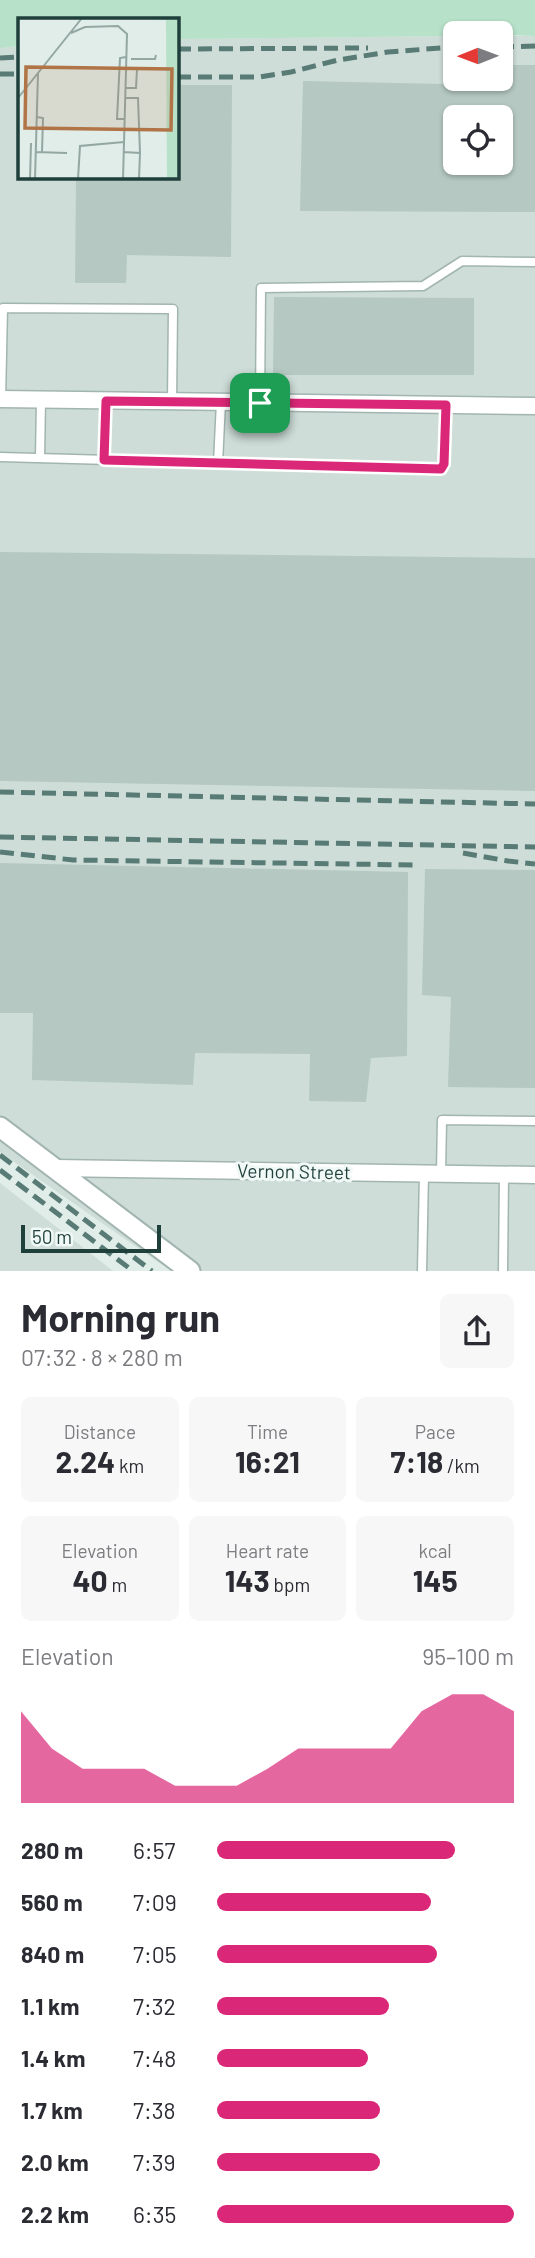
<!DOCTYPE html>
<html lang="en">
<head>
<meta charset="utf-8">
<style>
  :root { --surface:#fff; --page:#f7f7f7; --text:#2b2b33; --muted:#7c7c81; --accent:#db2777 }
  body { margin:0; font-family:Barlow,sans-serif; background:var(--page); color:var(--text); height:100vh; display:flex; flex-direction:column; font-size:26px; white-space:nowrap }
  * { box-sizing:border-box; margin:0 }
  p { font-size:23px; color:var(--muted) }
  .icon { flex:none; width:38px; height:38px; fill:none; stroke:currentColor; stroke-width:2; stroke-linecap:round; stroke-linejoin:round }
  .map { position:relative; height:1271px; overflow:hidden }
  .details { display:flex; flex-direction:column; background:var(--surface); flex:1 }
  .details>* { flex:none }
  .needle { width:46px; rotate:269deg }
  .buttons { position:absolute; left:443px; top:21px; display:grid; gap:14px }
  .buttons a { display:grid; place-items:center; width:70px; height:70px; border-radius:10px; background:var(--surface); box-shadow:0 2px 5px #0004; font-size:35px }
  .scale { position:absolute; left:21px; bottom:18px; width:140px; box-sizing:border-box; padding-left:7px; border:4px solid #1f3f3b; border-top:0; font-size:19px; line-height:24px; white-space:nowrap; color:#1f3f3b; -webkit-text-stroke:5px #f1f9f6; paint-order:stroke }
  .pin { position:absolute; display:grid; place-items:center; width:60px; height:60px; color:#fff; margin:-30px; border-radius:14px; box-shadow:0 4px 10px #0006 }
  .round { display:grid; place-items:center; flex:none; width:74px; height:74px; border-radius:10px; background:var(--page) }
  .summary { display:flex; align-items:center; justify-content:space-between; height:119px; padding:0 21px }
  h1 { font-size:38px; font-weight:700; line-height:52px }
  .stats { display:grid; grid-template-columns:repeat(3,1fr); gap:10px; height:119px; padding:7px 21px }
  .stats div { display:grid; align-content:center; border-radius:10px; background:var(--page); text-align:center }
  .stats b { font-size:30px; font-weight:700 }
  .stats small { font-size:19px; font-weight:400 }
  .stats p { font-size:19px }
  .chart { height:196px; padding:14px 21px }
  .chart p { display:flex; justify-content:space-between }
  .chart svg { width:100%; height:126px; margin-top:7px; fill:var(--accent); opacity:.7 }
  ul { padding:0 21px; list-style:none; font-size:23px }
  li { display:grid; grid-template-columns:112px 84px 1fr; align-items:center; height:52px }
  li i { height:18px; border-radius:9px; background:var(--accent) }
  .map>svg:first-child { display:block }
  .built { fill:#ceddd8; fill-rule:evenodd }
  .green { fill:#b7e1c8 }
  .building { fill:#b5c8c2; fill-rule:evenodd }
  .lines { fill:none; stroke-linecap:round; stroke-linejoin:round }
  .service-casing { stroke:#a2b5b1; stroke-width:11 }
  .minor-casing { stroke:#a2b5b1; stroke-width:19 }
  .tertiary-casing { stroke:#a2b5b1; stroke-width:23 }
  .service { stroke:#fff; stroke-width:8 }
  .minor { stroke:#fff; stroke-width:16 }
  .tertiary { stroke:#fff; stroke-width:19 }
  .rail { stroke:#597b76; stroke-width:5; stroke-dasharray:14 7; stroke-linecap:butt }
  .route-casing { stroke:#fff; stroke-width:14 }
  .route { stroke:#db2777; stroke-width:9 }
  .labels { text-anchor:middle; dominant-baseline:central; stroke-width:6; stroke-linejoin:round; paint-order:stroke }
  .street-label { font-size:19px; fill:#1f3f3b; stroke:#f1f9f6 }
  .inset-road { fill:none; stroke:#93a7a3; stroke-width:2 }
  .view { fill:#b17446; fill-opacity:0.15; stroke:#b17446; stroke-width:3.5 }
  .inset-edge { fill:none; stroke:#1f3f3b; stroke-width:3.5 }
</style>
</head>
<body>
<div class="map">
<svg width="535" height="1271" viewBox="0 0 535 1271">
  <rect width="100%" height="100%" fill="#e0ede9"/>
  <path class="built" d="M455 36V79H500L501 36H535V1271H171L0 1152V48L19 46V177H177V39ZM455 117H500V163H455Z
    M0 1183 113 1271H0Z"/>
  <path class="green" d="M0 0H535V36L455 33V36L177 39V19H19V46L0 48Z"/>
  <path class="building" d="M500 65H535V212L300 211 303 81 493 85V79H500ZM455 117H500V163H455Z
    M177 85H232L231 257 127 255 126 283H75L76 177H177Z
    M274 297 474 298V375H273Z
    M0 552 535 558V791L0 781Z
    M0 863 408 872 407 1056 371 1058 366 1102 309 1101 310 1054 195 1053 193 1085 32 1080 33 1013H0Z
    M425 869 535 870V1088L448 1087 451 997 422 995Z"/>
  <g class="lines">
    <g class="service-casing">
      <path id="service" d="M1 399 3 308 173 309 172 402
        M260 403 261 288 423 286 462 261 535 262
        M0 457 441 469 444 464 446 405
        M40 458 41 400
        M104 460 105 401
        M218 463 221 402
        M441 1174 442 1120 535 1121
        M422 1271 424 1173
        M503 1271 504 1175"/>
    </g>
    <g class="minor-casing">
      <path id="minor" d="M0 399 535 406
        M54 1168 535 1175"/>
    </g>
    <g class="tertiary-casing">
      <path id="tertiary" d="M0 1127 190 1271"/>
    </g>
    <use href="#service" class="service"/>
    <use href="#minor" class="minor"/>
    <use href="#tertiary" class="tertiary"/>
    <path class="rail" d="M500 47 535 46
      M177 49 368 48
      M0 58 19 57
      M0 74H19
      M177 77H259L291 72 338 60 388 52 454 47
      M0 792 535 804
      M0 837 535 847
      M0 852 73 860 415 865
      M463 853 508 861 535 864
      M0 1155 152 1271
      M0 1170 133 1271"/>
  </g>
  <g class="lines">
    <g class="route-casing">
      <path id="route" d="M106 401 446 405 444 464 441 469 104 460Z"/>
    </g>
    <use href="#route" class="route"/>
  </g>
  <g class="labels">
    <g class="street-label">
      <text transform="translate(294 1171) rotate(1)">Vernon Street</text>
    </g>
  </g>
  <g transform="translate(18 18)">
    <rect width="161" height="161" fill="#e0ede9"/>
    <path d="M161 0V161H149L148 2 115 0Z" fill="#b7e1c8"/>
    <path class="inset-road" d="M53 15 67 9 100 8 109 16 105 161M113 41H137L138 37M108 50 119 51 118 70H108M0 80 64 0M107 80H120L122 135M19 99 25 100 24 134M106 101H99L102 40 108 39M17 134 49 135M105 134 122 135 121 161M12 161 13 125M17 161 20 55M60 161 62 128 106 124"/>
    <path class="view" d="M8 49 154 51 153 112 7 110Z"/>
    <rect width="161" height="161" class="inset-edge"/>
  </g>
</svg>
<div class="buttons">
<a><svg class="needle" viewBox="-14 -14 28 28"><path d="M0-13l5 13h-10z" fill="#e53935"/><path d="M0 13l5-13h-10z" fill="#7c7c81"/></svg></a>
<a><svg class="icon" aria-label="locate" viewBox="0 0 24 24"><circle cx="12" cy="12" r="6"/><path d="M12 2v4M12 18v4M2 12h4M18 12h4"/></svg></a>
</div>
<div class="scale">50 m</div>
<div class="pin" style="left:260px;top:403px;background:#1e9e55"><svg class="icon" aria-label="arrive" viewBox="0 0 24 24"><path d="M6 21V4h12l-3 4 3 4H6"/></svg></div>
</div>
<section class="details">
<div class="summary"><div><h1>Morning run</h1><p>07:32 · 8 × 280 m</p></div><a class="round"><svg class="icon" aria-label="share" viewBox="0 0 24 24"><path d="M12 15V3M7 8l5-5 5 5M5 13v7h14v-7"/></svg></a></div>
<div class="stats">
<div><p>Distance</p><b>2.24<small> km</small></b></div>
<div><p>Time</p><b>16:21</b></div>
<div><p>Pace</p><b>7:18<small> /km</small></b></div>
</div>
<div class="stats">
<div><p>Elevation</p><b>40<small> m</small></b></div>
<div><p>Heart rate</p><b>143<small> bpm</small></b></div>
<div><p>kcal</p><b>145</b></div>
</div>
<div class="chart"><p><span>Elevation</span>95–100 m</p>
<svg viewBox="0 0 160 44" preserveAspectRatio="none"><path d="M0 44V12L10 25L20 32L30 32L40 32L50 38L60 38L70 38L80 32L90 25L100 25L110 25L120 25L130 12L140 6L150 6L160 12V44z"/></svg>
</div>
<ul>
<li><b>280 m</b>6:57<i style="width:80%"></i></li>
<li><b>560 m</b>7:09<i style="width:72%"></i></li>
<li><b>840 m</b>7:05<i style="width:74%"></i></li>
<li><b>1.1 km</b>7:32<i style="width:58%"></i></li>
<li><b>1.4 km</b>7:48<i style="width:51%"></i></li>
<li><b>1.7 km</b>7:38<i style="width:55%"></i></li>
<li><b>2.0 km</b>7:39<i style="width:55%"></i></li>
<li><b>2.2 km</b>6:35<i style="width:100%"></i></li>
</ul>
</section>
</body>
</html>
